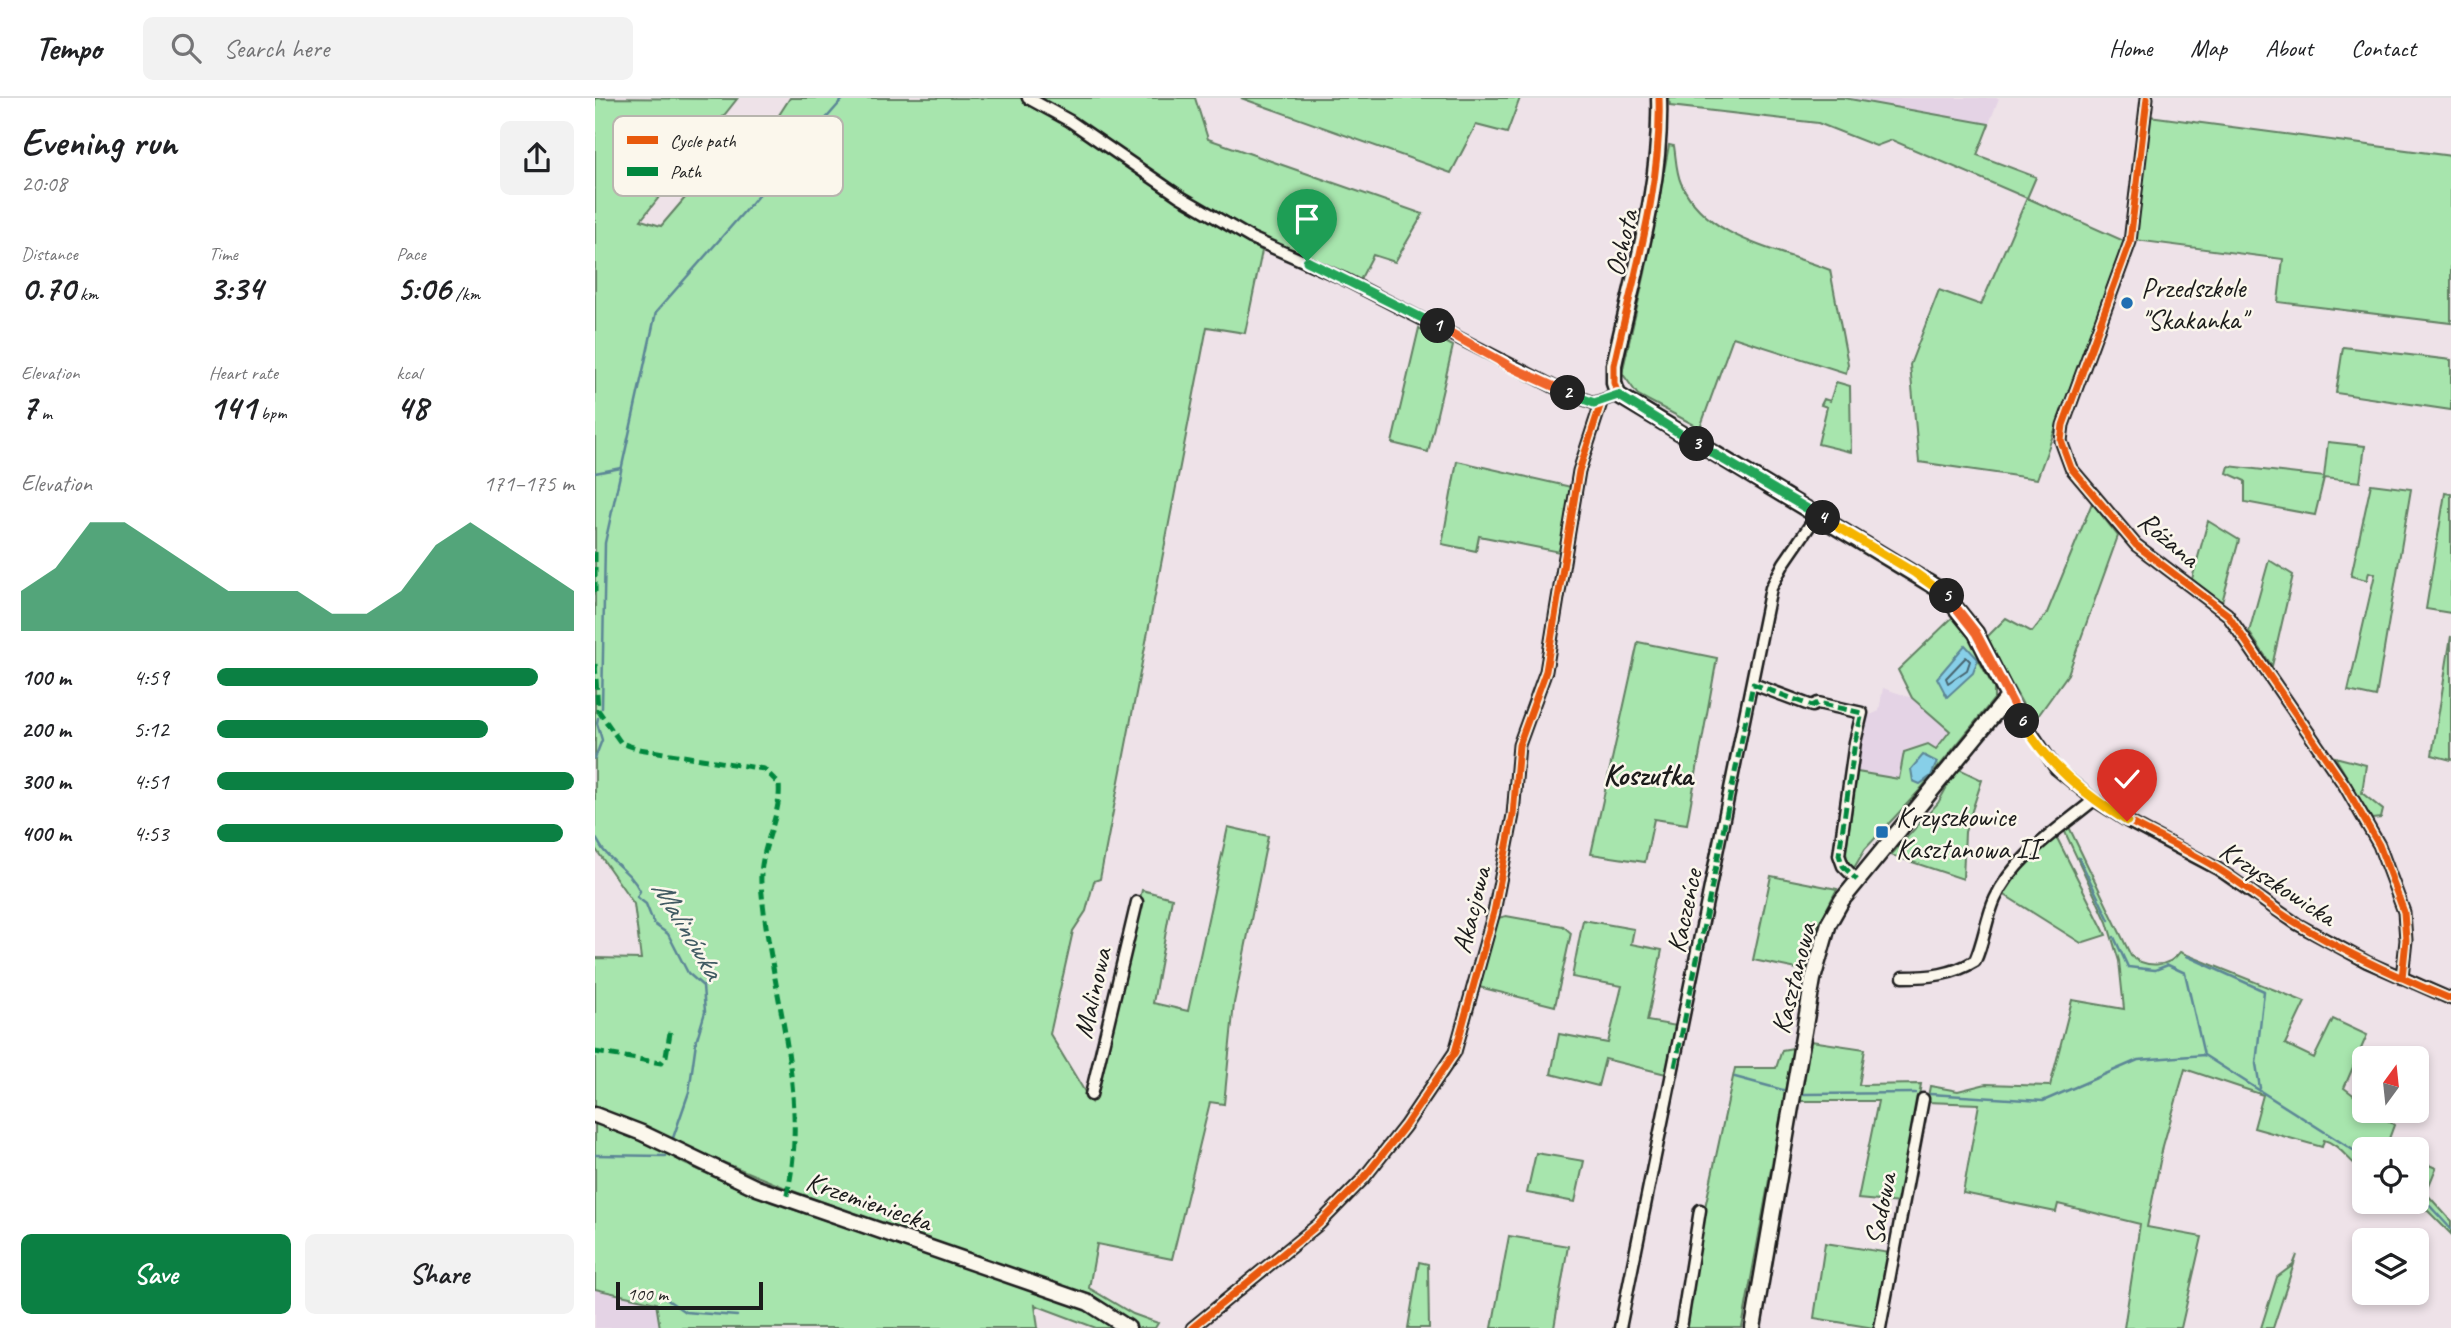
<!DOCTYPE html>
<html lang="en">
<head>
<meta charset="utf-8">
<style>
  :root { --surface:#fff; --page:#f2f2f2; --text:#202124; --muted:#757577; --line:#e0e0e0; --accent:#0b8043 }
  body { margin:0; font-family:Caveat,sans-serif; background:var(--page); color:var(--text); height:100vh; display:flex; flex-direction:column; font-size:26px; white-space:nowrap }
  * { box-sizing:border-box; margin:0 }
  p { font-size:23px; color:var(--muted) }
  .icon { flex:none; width:38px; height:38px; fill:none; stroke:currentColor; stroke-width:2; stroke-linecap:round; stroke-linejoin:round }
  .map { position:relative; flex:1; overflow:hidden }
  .sheet { display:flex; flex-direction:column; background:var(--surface); width:595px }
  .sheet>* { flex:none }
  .needle { width:46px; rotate:15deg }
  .tools { position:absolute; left:1757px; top:948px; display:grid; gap:14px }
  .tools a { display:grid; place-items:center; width:77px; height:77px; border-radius:10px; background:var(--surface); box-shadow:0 4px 10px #0003; font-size:35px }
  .scale { position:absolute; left:21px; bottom:18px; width:147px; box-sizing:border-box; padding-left:7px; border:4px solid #1c1c1c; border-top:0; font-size:19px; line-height:24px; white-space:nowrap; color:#1c1c1c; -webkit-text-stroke:5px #fbf7ec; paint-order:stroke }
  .pin { position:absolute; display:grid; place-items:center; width:60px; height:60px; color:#fff; margin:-72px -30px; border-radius:50% 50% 50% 0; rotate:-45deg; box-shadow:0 0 7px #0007 }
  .pin .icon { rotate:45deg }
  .km { position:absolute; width:35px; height:35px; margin:-18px; border-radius:50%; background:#222; color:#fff; font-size:19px; line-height:35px; text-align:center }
  .round { display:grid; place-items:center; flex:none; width:74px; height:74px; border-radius:10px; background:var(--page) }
  .head { display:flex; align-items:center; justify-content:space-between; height:119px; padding:0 21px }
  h1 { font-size:38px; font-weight:800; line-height:52px }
  .figures { display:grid; grid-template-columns:repeat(3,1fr); gap:10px; height:119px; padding:7px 21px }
  .figures div { display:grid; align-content:center }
  .figures b { font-size:35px; font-weight:800 }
  .figures small { font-size:19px; font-weight:400 }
  .figures p { font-size:19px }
  .chart { height:196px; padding:14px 21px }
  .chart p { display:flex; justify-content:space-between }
  .chart svg { width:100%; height:126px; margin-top:7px; fill:var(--accent); opacity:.7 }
  .cta { display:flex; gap:14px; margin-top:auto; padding:14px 21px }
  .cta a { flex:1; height:80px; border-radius:10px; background:var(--accent); color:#fff; font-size:28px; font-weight:800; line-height:80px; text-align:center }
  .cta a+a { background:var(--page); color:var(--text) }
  ul { padding:0 21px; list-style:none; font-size:23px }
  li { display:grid; grid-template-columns:112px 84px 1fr; align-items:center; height:52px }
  li i { height:18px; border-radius:9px; background:var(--accent) }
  header { display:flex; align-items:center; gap:42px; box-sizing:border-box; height:98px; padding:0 35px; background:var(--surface); border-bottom:2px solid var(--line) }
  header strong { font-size:33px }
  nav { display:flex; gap:38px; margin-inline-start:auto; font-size:24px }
  .search { width:490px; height:63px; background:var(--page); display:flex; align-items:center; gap:18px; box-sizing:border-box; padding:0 24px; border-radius:10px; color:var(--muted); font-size:26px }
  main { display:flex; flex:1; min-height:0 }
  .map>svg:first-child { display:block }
  .built { fill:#e4d3e5 }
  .green { fill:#a7e5ad; stroke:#628064; stroke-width:2 }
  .water { fill:#87cfe8; stroke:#5c8796; stroke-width:2 }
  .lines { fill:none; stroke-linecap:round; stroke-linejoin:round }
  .shore { stroke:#47646e; stroke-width:2 }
  .stream { stroke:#5c8796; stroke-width:2.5 }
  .street-casing { stroke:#1c1c1c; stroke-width:15 }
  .secondary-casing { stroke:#1c1c1c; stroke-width:19 }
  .street { stroke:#fbf7ec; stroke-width:10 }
  .secondary { stroke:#fbf7ec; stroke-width:14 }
  .quiet { stroke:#00873e; stroke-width:5; stroke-dasharray:10 5; stroke-linecap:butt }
  .cycleway-casing { stroke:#fbf7ec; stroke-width:11 }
  .cycleway { stroke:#e8590c; stroke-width:7 }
  .split-1-casing { stroke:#fff; stroke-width:14 }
  .split-2-casing { stroke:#fff; stroke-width:14 }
  .split-3-casing { stroke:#fff; stroke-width:14 }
  .split-4-casing { stroke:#fff; stroke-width:14 }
  .split-5-casing { stroke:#fff; stroke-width:14 }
  .split-6-casing { stroke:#fff; stroke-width:14 }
  .split-7-casing { stroke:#fff; stroke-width:14 }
  .split-1 { stroke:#22a559; stroke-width:9 }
  .split-2 { stroke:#f0652b; stroke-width:9 }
  .split-3 { stroke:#22a559; stroke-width:9 }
  .split-4 { stroke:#22a559; stroke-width:9 }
  .split-5 { stroke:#f5b400; stroke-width:9 }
  .split-6 { stroke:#f0652b; stroke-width:9 }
  .split-7 { stroke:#f5b400; stroke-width:9 }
  .poi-dot { fill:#1f6fb2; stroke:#fbf7ec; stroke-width:2.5 }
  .labels { text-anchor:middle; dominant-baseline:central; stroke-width:5; stroke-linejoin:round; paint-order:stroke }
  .street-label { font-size:28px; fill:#1c1c1c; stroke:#fbf7ec }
  .poi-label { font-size:28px; fill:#1c1c1c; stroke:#fbf7ec; text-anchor:start }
  .neighbourhood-label { font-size:30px; font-weight:bold; fill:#1c1c1c; stroke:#fbf7ec }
  .water-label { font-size:30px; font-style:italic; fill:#415b63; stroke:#fbf7ec }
  .key { fill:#fbf7ec; stroke:#b8b5ae; stroke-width:2 }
  .key-label { font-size:19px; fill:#1c1c1c }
</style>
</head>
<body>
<header>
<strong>Tempo</strong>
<div class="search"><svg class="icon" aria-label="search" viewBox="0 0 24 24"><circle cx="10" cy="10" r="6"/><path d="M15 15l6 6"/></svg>Search here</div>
<nav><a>Home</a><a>Map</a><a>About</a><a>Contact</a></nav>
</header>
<main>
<section class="sheet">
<div class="head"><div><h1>Evening run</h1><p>20:08</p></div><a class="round"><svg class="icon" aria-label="share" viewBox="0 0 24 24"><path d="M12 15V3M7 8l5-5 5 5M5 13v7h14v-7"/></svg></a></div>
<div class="figures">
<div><p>Distance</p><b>0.70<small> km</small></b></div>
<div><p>Time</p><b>3:34</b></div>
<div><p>Pace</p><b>5:06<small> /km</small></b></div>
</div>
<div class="figures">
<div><p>Elevation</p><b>7<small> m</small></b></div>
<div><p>Heart rate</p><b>141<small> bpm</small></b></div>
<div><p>kcal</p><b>48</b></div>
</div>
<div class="chart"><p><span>Elevation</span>171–175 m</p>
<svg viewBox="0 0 160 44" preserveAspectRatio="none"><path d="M0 44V30L10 22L20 6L30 6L40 14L50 22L60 30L70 30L80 30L90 38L100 38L110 30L120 14L130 6L140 14L150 22L160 30V44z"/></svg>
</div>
<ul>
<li><b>100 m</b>4:59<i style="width:90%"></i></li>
<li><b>200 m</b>5:12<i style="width:76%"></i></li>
<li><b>300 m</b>4:51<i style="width:100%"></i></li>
<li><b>400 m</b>4:53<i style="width:97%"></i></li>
</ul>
<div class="cta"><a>Save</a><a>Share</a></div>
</section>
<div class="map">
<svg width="1856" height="1230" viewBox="0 0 1856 1230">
  <rect width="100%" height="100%" fill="#eee2e8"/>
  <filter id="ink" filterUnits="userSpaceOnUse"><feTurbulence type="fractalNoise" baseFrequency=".0143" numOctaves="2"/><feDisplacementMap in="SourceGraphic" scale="14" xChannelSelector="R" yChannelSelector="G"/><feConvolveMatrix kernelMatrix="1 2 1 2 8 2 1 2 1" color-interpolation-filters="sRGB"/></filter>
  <g filter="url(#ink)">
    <path class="built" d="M1249 0H1404L1394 26Z
      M1288 590 1317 600 1356 633 1340 652 1333 646 1310 652 1304 681 1262 674 1271 619 1284 613Z
      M0 1191 60 1205 64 1230H0Z"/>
    <path class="green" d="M0 0 142 1 46 122 66 128 113 73 140 85 195 0H427L465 21 547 79 667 153 650 235 612 229 505 781 499 783 491 813 478 833 455 936 496 1004 547 792 577 800 558 905 593 913 633 729 673 738 639 905 629 1006 615 1004 577 1161 502 1146 494 1190 538 1216 563 1225 560 1230H540L510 1206 198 1093 0 1011V860L46 861 39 806 0 750Z
      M439 0H600L613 41 828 116 800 164 778 157 764 184 705 154 657 137 585 94Z
      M646 0H925L912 35 881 27 856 75Z
      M1074 0H1249L1394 26 1382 57 1441 79 1432 100 1529 143 1442 381 1324 364 1315 267 1344 192 1386 207 1432 100 1297 42 1281 48 1223 25 1075 8Z
      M1554 18 1856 58V225L1683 204 1688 161 1540 142Z
      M1074 47 1079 48C1081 60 1081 74 1086 85 1112 142 1183 151 1235 172L1253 266 1251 275 1138 239 1105 330 1043 297 1027 275 1050 175Z
      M824 230 858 248 833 354 797 345Z
      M1748 249 1856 262V312L1741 295Z
      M1241 284 1255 288 1256 354 1223 346 1232 309 1226 307 1229 301 1235 303Z
      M1733 344 1770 348 1765 384 1729 380 1720 417 1650 404V383L1632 375 1634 368 1729 379Z
      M862 363 976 389 965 454 884 438 881 453 847 446Z
      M1776 386 1816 391 1781 599 1753 593 1780 476 1774 474 1772 482 1756 478Z
      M1850 395 1856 396V515L1831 511Z
      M1497 405 1523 438 1473 576 1438 625 1391 540 1411 520 1437 534 1452 515Z
      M1613 423 1644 442 1627 504 1597 481Z
      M1674 462 1698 477 1677 568 1654 534Z
      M1361 516 1385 556 1383 561 1399 590V601L1324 693 1270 751 1259 770 1252 766 1251 752 1262 674 1304 681 1309 654 1333 646 1341 651 1355 633 1317 600 1303 572Z
      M1856 538V662L1837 657Z
      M1043 544 1122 560 1092 726 1059 721 1050 764 996 756Z
      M1740 659 1771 667 1767 695 1788 712 1786 720 1777 721Z
      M1362 670 1387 682 1370 734 1368 781 1296 757 1343 705 1354 685 1352 681Z
      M1473 727 1536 858C1550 870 1574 870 1585 854L1710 904 1690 946 1719 960 1738 921 1772 937 1749 990 1769 1005V1013H1780L1799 1027 1791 1049 1798 1052H1769V1073C1754 1065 1745 1046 1729 1042L1727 1049 1659 1030 1668 997 1590 971 1568 1048 1552 1129 1607 1139 1586 1230H1529L1545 1126 1463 1106 1461 1114 1368 1095 1384 1006 1332 1004 1335 988 1363 993 1391 986 1455 988 1477 902 1529 911 1524 863 1512 824 1469 732Z
      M1461 738 1511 837 1486 845 1408 796 1416 781Z
      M1176 778 1242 791 1218 838 1212 873 1158 862Z
      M911 818 968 828 976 835 960 908 884 889 903 820Z
      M988 822 1039 831 1036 846 1067 852 1052 923 1082 928 1071 976 1010 961 1003 988 956 976 964 936 1013 945 1027 888 977 879Z
      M1216 943 1270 951 1264 987 1326 986 1305 1105 1263 1101 1283 1003H1204Z
      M1198 950 1147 1230H1089L1106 1128 1140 970H1181L1187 952Z
      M0 1024 60 1046 88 1065 176 1104 447 1194 499 1214 523 1230H501L440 1207 443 1230H65L61 1205 0 1191Z
      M941 1055 989 1063 980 1104 932 1095Z
      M1822 1062 1841 1070 1831 1095 1856 1123V1136L1822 1102Z
      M914 1138 973 1148 959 1230H897Z
      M1230 1145 1295 1155 1279 1230 1219 1220Z
      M1702 1157 1678 1230H1666L1682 1179 1698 1167Z
      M824 1164 833 1166 834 1230H813Z"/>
    <path class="water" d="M1370 547 1383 561 1378 575 1352 599 1342 580Z
      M1328 657 1342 664 1336 678 1325 686 1318 683 1316 671Z"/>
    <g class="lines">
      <path class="shore" d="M1371 559 1375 563 1372 572 1353 585 1351 580Z"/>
      <path class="stream" d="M0 375 26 370
        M7 610 10 445 61 214 249 0
        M0 660 7 642 2 625 3 620
        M0 739C4 744 6 750 10 754 22 768 37 776 45 793L42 799 51 806 59 826 73 836 93 875 108 888 110 914 101 944 94 994 78 1040
        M1484 760 1514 822
        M1519 839 1533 869 1560 872 1573 867 1590 875 1609 957
        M1592 858 1669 893 1661 966 1665 990
        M1140 979 1188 992
        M1209 996 1320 995
        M1335 996 1448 1003 1543 962 1609 957 1769 1059
        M0 1057 70 1058
        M1822 1094 1856 1131
        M64 1196 90 1214 142 1218"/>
      <g class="street-casing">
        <path id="street" d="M433 0 475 23 584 98 656 140 749 181 967 293 999 305 1023 297
          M1552 0 1535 144 1468 327 1466 343 1476 370 1541 447 1632 516 1750 688 1784 747 1809 814 1811 842 1807 880
          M1158 586 1217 608 1223 605 1267 615 1260 644 1244 757 1248 768 1262 782
          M1413 599 1461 671 1499 702 1532 723 1623 771 1702 826 1772 864 1856 901
          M1308 879C1335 879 1357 877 1380 863 1389 843 1391 821 1400 801 1418 760 1465 730 1499 702
          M496 997 542 804
          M597 1230 724 1126 768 1081 810 1028 860 954 899 814 918 717 924 647 951 573 984 373 1006 305
          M1025 1230 1176 490 1189 465 1222 417
          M1086 1230 1105 1112
          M1285 1230 1328 1001"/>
      </g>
      <g class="secondary-casing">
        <path id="secondary" d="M1064 0C1067 91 1038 179 1019 267V285L1023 297 1347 493 1381 535 1413 599 1247 802 1234 825 1218 881 1158 1230
          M0 1017 47 1035 162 1090 494 1205 533 1230"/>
      </g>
      <use href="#street" class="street"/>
      <use href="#secondary" class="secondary"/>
      <path class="quiet" d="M0 454V497
        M0 566 3 612 26 645 44 651 169 671 184 686C187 718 164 751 166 785 174 889 217 996 191 1101
        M0 954 66 965 71 958 76 929
        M1080 969 1158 586 1217 608 1223 605 1267 615 1260 644 1244 757 1248 768 1262 782"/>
      <g class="cycleway-casing">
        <path id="cycleway" d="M1064 0C1067 91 1038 179 1019 267V285L1023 297 1347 493C1399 543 1411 620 1462 672 1506 717 1567 737 1620 769 1649 786 1674 809 1703 826 1752 856 1803 879 1856 901
          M1552 0 1535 144 1468 327 1466 343 1476 370 1541 447 1632 516 1750 688 1784 747 1809 814 1811 842 1807 880
          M597 1230 724 1126 768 1081 810 1028 860 954 899 814 918 717 924 647 951 573 984 373 1006 305"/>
      </g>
      <use href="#cycleway" class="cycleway"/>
    </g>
  </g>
  <g class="lines" filter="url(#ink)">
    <g class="split-1-casing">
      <path id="split-1" d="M712 163 843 228"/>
    </g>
    <g class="split-2-casing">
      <path id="split-2" d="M843 228 916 269 973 295"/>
    </g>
    <g class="split-3-casing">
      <path id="split-3" d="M973 295 999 305 1023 297 1102 346"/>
    </g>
    <g class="split-4-casing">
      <path id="split-4" d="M1102 346 1228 420"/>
    </g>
    <g class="split-5-casing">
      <path id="split-5" d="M1228 420 1320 475 1352 498"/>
    </g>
    <g class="split-6-casing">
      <path id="split-6" d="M1352 498 1381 535 1427 623"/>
    </g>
    <g class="split-7-casing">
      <path id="split-7" d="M1427 623C1453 667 1489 696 1532 723"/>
    </g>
    <use href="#split-1" class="split-1"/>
    <use href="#split-2" class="split-2"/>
    <use href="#split-3" class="split-3"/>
    <use href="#split-4" class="split-4"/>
    <use href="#split-5" class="split-5"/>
    <use href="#split-6" class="split-6"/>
    <use href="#split-7" class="split-7"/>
  </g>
  <g class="poi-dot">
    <circle cx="1532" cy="205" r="7"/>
    <rect x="1280" y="727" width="14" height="14" rx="3.5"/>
  </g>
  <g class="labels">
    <g class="street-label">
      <text transform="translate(1026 145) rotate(-77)">Ochota</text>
      <text transform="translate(1574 441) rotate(40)">Różana</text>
      <text transform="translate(1683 785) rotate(33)">Krzyszkowicka</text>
      <text transform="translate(876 812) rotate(-76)">Akacjowa</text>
      <text transform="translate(1089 813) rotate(-78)">Kaczeńce</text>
      <text transform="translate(1198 880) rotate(-76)">Kasztanowa</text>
      <text transform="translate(497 895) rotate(-77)">Malinowa</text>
      <text transform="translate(274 1103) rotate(19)">Krzemieniecka</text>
      <text transform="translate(1285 1111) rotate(-79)">Sadowa</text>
    </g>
    <g class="poi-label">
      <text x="1546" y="189">Przedszkole<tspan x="1546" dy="32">"Skakanka"</tspan></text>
      <text x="1301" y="718">Krzyszkowice<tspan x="1301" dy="32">Kasztanowa II</tspan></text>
    </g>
    <g class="neighbourhood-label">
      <text x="1053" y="677">Koszutka</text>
    </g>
    <g class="water-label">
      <text transform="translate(93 831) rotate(59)">Malinówka</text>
    </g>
  </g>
  <rect x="18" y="18" width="230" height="80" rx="10" class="key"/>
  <rect x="32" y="38" width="31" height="8" fill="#e8590c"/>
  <rect x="32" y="69" width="31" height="9" fill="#00873e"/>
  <g class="key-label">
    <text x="75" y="49">Cycle path</text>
    <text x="75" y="80">Path</text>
  </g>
</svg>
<div class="tools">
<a><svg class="needle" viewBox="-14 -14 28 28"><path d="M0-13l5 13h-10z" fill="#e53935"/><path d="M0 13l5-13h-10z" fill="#757577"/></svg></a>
<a><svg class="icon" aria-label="locate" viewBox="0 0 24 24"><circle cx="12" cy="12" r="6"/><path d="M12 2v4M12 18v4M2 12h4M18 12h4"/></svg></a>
<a><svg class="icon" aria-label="layers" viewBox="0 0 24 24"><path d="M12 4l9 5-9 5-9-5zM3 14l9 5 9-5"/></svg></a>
</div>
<div class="scale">100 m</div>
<div class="pin" style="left:712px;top:163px;background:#1e9e55"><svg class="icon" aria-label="arrive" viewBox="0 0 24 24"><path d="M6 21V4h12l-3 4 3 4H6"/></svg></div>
<div class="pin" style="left:1532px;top:723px;background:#d93025"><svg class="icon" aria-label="check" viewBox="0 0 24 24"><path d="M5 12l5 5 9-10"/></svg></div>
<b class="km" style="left:843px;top:228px">1</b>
<b class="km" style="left:973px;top:295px">2</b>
<b class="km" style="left:1102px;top:346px">3</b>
<b class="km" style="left:1228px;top:420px">4</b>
<b class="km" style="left:1352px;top:498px">5</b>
<b class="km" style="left:1427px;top:623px">6</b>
</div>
</main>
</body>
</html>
